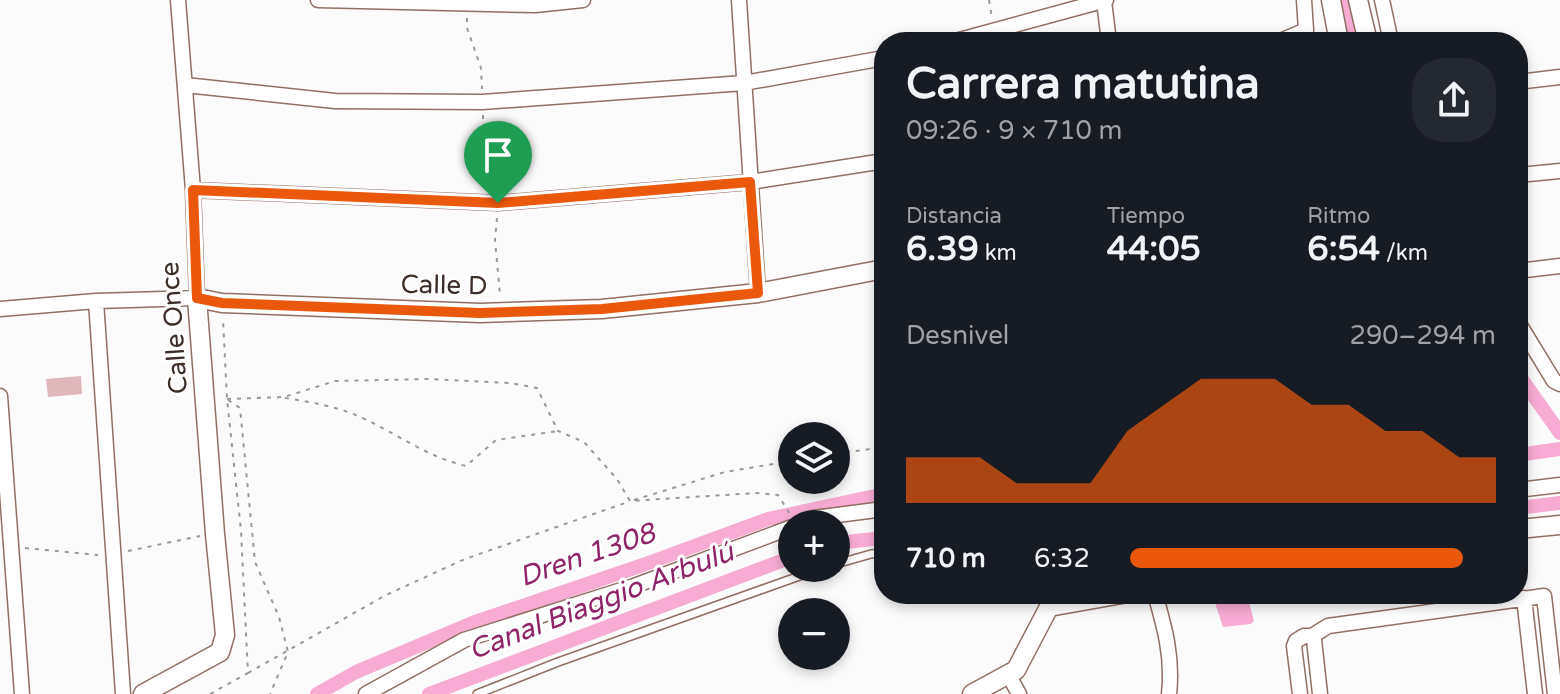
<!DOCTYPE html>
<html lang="es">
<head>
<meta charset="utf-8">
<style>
  :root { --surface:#171b24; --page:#242831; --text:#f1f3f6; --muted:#9ea1a6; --accent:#ea580c }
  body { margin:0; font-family:"Varela Round",sans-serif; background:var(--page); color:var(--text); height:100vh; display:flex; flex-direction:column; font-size:30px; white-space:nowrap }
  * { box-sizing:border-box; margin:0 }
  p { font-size:26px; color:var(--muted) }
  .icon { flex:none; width:44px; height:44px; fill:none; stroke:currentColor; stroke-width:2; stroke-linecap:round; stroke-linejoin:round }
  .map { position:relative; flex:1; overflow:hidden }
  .side { position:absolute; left:874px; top:32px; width:654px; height:572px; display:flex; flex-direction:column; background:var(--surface); border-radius:32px; box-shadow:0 4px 12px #0003 }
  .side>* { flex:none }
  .fabs { position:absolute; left:778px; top:422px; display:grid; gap:16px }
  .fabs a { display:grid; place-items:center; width:72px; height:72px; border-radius:50%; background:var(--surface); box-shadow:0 4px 12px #0003; font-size:40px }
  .pin { position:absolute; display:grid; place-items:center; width:68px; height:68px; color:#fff; margin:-82px -34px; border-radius:50% 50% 50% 0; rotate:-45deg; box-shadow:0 0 8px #0007 }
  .pin .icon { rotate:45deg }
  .round { display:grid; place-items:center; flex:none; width:84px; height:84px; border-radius:32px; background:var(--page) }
  .overview { display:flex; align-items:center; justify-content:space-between; height:136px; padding:0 32px }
  h1 { font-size:44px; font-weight:800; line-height:60px }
  .metrics { display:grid; grid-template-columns:repeat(3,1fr); gap:12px; height:136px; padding:8px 32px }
  .metrics div { display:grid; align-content:center }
  .metrics b { font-size:34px; font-weight:800 }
  .metrics small { font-size:22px; font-weight:400 }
  .metrics p { font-size:22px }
  .chart { height:224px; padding:16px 32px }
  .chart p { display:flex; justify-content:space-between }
  .chart svg { width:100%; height:144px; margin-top:8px; fill:var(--accent); opacity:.7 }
  ul { padding:0 32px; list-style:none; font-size:26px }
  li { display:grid; grid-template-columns:128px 96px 1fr; align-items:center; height:60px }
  li i { height:20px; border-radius:10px; background:var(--accent) }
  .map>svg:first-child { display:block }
  .water { fill:#f8acd4 }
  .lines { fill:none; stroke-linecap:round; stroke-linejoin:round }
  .canal { stroke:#f8acd4; stroke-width:14 }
  .building { fill:#e0b7ba }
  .service-casing { stroke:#926f63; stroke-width:10 }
  .minor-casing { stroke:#926f63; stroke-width:17 }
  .tertiary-casing { stroke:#926f63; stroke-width:21 }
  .path { stroke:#9e9794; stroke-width:2; stroke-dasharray:4 6; stroke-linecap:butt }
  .service { stroke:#fff; stroke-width:7 }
  .minor { stroke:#fff; stroke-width:14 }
  .tertiary { stroke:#fff; stroke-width:18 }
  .route-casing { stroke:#fff; stroke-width:16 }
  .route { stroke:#ea580c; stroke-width:10 }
  .labels { text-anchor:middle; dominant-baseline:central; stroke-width:6; stroke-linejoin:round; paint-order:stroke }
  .street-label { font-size:26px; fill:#3c2d28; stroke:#fff }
  .water-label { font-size:28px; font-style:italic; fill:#902468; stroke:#fff }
</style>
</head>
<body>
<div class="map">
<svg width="1560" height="694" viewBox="0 0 1560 694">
  <rect width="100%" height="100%" fill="#fbfbfb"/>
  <path class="water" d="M1217 595H1247L1254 621 1251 624 1223 627 1214 600Z"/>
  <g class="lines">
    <path class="canal" d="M1345 0 1355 42
      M1518 374 1560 433
      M1518 455 1560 449
      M1518 508 1560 503
      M836 543 884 538
      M317 694 356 672 475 622 643 565 768 519 884 494
      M429 694 792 557"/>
  </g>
  <path class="building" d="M81 376 82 394 48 397 46 379Z"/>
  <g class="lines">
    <g class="service-casing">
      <path id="service" d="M836 564 871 554 884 553
        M477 694 558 662 822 568"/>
    </g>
    <g class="minor-casing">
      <path id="minor" d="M318 0 535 5 583 0
        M739 0 758 293
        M1382 0 1391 42
        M1104 1 1109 42
        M952 42 1106 0
        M1278 42 1306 30 1304 0
        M1518 82 1560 77
        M185 85 335 101 482 102 744 83 884 58
        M1518 175 1560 171
        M193 190 498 203 750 182 884 161
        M1518 271 1560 266
        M96 301 123 694
        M0 309 96 301 197 298 193 190 178 0
        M1518 322 1554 381 1560 384
        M0 396 22 694
        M1518 490 1560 485
        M799 524 814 518 884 509
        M1155 594C1165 628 1173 658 1169 694
        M1524 598 1535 694
        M1312 636 1328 626 1544 596 1555 694
        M1013 683 1019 694
        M366 694 464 640 634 586 792 527
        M1300 694 1294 646 1296 641 1304 636H1312L1314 640 1320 694"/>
    </g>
    <g class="tertiary-casing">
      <path id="tertiary" d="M1331 0 1339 42
        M1358 0 1368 42
        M1518 529 1560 525
        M143 694 220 652 225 635 215 534 197 298 222 303 480 313 602 309 758 293 884 269
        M972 694 1016 670 1049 607 1122 594"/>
    </g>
    <path class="path" d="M989 0 992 18
      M467 18V28L481 68 482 89
      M483 115 484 139 496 187
      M497 218 495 240 500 295
      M285 398C310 402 335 406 358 416 395 432 426 457 466 466L496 440 558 431
      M227 399 284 397 335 381 430 379 510 383 537 388 558 431 584 442 617 479 630 501 756 493 778 495 790 514
      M228 400 240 408 255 562 279 617 288 652 270 694
      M836 454 884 447
      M634 500 725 472 792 461
      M25 548 98 555
      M128 551 200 536
      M248 673 386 595 465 559 628 502
      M210 694 248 673 241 531 227 399 223 319"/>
    <use href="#service" class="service"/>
    <use href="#minor" class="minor"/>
    <use href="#tertiary" class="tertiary"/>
  </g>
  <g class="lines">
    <g class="route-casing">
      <path id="route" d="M750 182 758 293 602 309 480 313 222 303 197 298 193 190 498 203Z"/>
    </g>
    <use href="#route" class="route"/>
  </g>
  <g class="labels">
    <g class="street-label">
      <text transform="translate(444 285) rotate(1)">Calle D</text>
      <text transform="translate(174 328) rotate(-94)">Calle Once</text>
    </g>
    <g class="water-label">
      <text transform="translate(587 555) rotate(-19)">Dren 1308</text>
      <text transform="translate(601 601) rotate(-21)">Canal Biaggio Arbulú</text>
    </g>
  </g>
</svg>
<div class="fabs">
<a><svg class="icon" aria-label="layers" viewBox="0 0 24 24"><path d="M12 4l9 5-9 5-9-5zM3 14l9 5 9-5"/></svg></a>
<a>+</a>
<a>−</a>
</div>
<div class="pin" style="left:498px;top:203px;background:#1e9e55"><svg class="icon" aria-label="arrive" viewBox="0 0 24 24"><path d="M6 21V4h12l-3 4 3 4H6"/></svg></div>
<section class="side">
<div class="overview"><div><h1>Carrera matutina</h1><p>09:26 · 9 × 710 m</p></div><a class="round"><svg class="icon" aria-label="share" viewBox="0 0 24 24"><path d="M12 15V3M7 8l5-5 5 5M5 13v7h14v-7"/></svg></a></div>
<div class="metrics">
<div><p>Distancia</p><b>6.39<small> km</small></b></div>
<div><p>Tiempo</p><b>44:05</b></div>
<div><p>Ritmo</p><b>6:54<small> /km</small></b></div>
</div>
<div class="chart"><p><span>Desnivel</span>290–294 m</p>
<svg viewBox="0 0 160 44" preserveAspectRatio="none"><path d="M0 44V30L10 30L20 30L30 38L40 38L50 38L60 22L70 14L80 6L90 6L100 6L110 14L120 14L130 22L140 22L150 30L160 30V44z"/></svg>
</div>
<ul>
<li><b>710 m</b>6:32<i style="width:91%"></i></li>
</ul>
</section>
</div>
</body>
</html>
